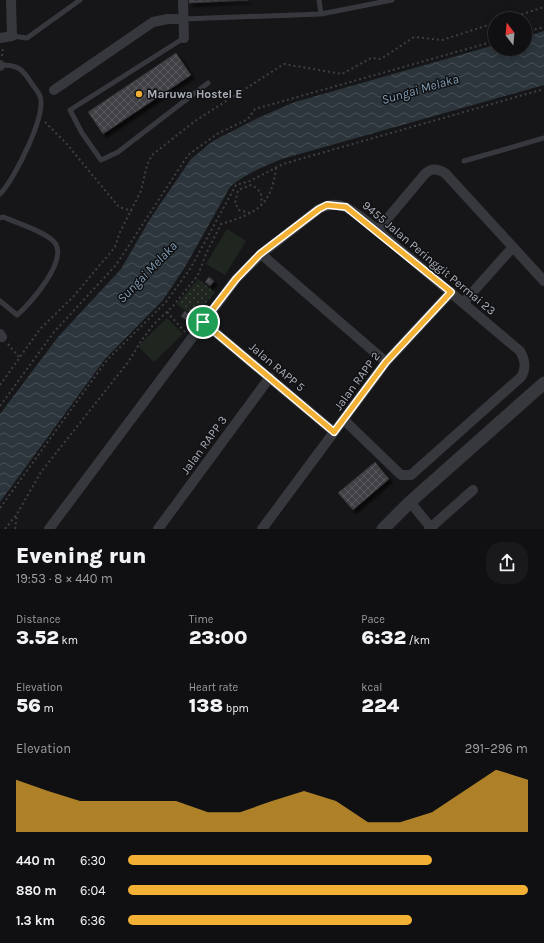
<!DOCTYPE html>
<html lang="en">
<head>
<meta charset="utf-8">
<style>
  :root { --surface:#101012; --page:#19191b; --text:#f1f3f6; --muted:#9c9d9f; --line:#303032; --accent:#f2b134 }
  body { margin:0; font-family:Karla,sans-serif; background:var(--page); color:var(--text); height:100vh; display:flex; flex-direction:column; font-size:15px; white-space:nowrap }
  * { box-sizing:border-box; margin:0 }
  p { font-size:13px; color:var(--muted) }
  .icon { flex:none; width:22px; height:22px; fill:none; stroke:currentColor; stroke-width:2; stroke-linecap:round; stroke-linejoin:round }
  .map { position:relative; height:529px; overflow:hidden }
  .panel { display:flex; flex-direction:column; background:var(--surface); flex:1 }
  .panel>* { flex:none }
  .needle { width:26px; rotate:344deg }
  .tools { position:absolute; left:488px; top:12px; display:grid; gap:8px }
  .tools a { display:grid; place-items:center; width:44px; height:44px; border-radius:50%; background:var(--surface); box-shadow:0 2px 10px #0003,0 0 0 1px var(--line); font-size:20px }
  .pin { position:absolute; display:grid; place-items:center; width:34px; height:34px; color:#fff; margin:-17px; border:2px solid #fff; border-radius:50%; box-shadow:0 1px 4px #0007 }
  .round { display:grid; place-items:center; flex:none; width:42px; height:42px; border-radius:16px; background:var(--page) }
  .overview { display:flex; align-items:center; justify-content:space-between; height:68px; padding:0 16px }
  h1 { font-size:22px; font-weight:800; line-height:30px }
  .metrics { display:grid; grid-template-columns:repeat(3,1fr); gap:6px; height:68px; padding:4px 16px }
  .metrics div { display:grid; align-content:center }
  .metrics b { font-size:20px; font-weight:800 }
  .metrics small { font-size:11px; font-weight:400 }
  .metrics p { font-size:11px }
  .chart { height:112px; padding:8px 16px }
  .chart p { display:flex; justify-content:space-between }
  .chart svg { width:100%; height:72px; margin-top:4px; fill:var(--accent); opacity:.7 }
  ul { padding:0 16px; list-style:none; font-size:13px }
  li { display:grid; grid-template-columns:64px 48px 1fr; align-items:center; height:30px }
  li i { height:10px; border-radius:5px; background:var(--accent) }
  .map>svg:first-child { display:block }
  .grass { fill:url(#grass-dots) }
  .pitch { fill:#1e261f }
  .water { fill:url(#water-waves) }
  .building { fill:url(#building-cross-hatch); stroke:#303034; filter:url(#shadow) }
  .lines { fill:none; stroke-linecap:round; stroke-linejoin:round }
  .path { stroke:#3d3f44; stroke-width:2; stroke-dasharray:2 3; stroke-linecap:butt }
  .service { stroke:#37383d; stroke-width:5 }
  .minor { stroke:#37383d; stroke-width:10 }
  .tertiary { stroke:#37383d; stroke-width:13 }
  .route-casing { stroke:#fff; stroke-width:8 }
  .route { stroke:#f2b134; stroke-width:5 }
  .poi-dot { fill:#f2b134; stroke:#111113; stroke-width:1.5 }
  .labels { text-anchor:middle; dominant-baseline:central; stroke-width:3; stroke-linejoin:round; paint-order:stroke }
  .poi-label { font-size:12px; font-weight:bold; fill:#a8adb8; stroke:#111113; text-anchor:start }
  .street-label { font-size:12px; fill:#a8adb8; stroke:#111113 }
  .water-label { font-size:13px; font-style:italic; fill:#7f9bb3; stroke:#111113 }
</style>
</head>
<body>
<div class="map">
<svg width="544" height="529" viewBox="0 0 544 529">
  <defs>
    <pattern id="grass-dots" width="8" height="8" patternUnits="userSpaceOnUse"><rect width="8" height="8" fill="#1e261f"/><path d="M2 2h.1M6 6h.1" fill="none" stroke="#3c433d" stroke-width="1.8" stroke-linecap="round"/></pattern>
    <pattern id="water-waves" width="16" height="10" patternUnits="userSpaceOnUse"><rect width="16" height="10" fill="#2c353c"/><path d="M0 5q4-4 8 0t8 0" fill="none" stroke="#485056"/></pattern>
    <pattern id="building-cross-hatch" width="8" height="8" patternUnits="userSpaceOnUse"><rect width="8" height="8" fill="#404145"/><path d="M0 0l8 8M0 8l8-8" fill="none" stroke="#595a5e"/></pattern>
    <filter id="shadow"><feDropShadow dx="3.5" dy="3.5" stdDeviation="1" flood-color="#0009"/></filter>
  </defs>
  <rect width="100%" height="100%" fill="#161618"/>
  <path class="grass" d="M198 279 215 292 194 318 177 304Z"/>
  <path class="pitch" d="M227 229 246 241 225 275 206 264Z
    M167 318 183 334 154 362 138 346Z"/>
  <path class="water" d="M544 31V85L282 159C263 167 246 173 230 187L185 267 163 300 105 359 0 502V414L58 337 121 269 150 219 191 159 213 141 260 117 295 102 495 45V49H525V37Z"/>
  <path class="building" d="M189 0H248L189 3Z
    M176 53 191 75 103 134 88 112Z
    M209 277 214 281 210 286 205 282Z
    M185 311 190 316 186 320 181 316Z
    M375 462 389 479 353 510 338 493Z"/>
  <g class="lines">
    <path class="path" d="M507 19 544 7
      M525 32 544 27
      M2 56 3 46
      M45 122 65 142 119 207 132 211
      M250 213 239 210 235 203 238 190 251 185C260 189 263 195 261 204
      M167 312 185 332
      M8 344 19 357
      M0 385 40 329 73 297 115 247 120 232 141 191 147 165 152 155 195 121 284 64 342 74 371 58 381 59 414 37 442 40 495 23
      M0 406 54 332 116 265 188 155 217 134 248 119 255 109 495 41
      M0 508 107 360 166 302 190 269 236 185 250 181 283 164 544 89
      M5 529 17 514 41 472 129 361 141 341 153 325 173 306 198 275 206 254 221 224C256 213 271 207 276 168
      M15 529 17 514"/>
    <path class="service" d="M319 0 321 14
      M184 19 321 14 392 0
      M12 36 27 38 80 0
      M184 38 70 110 82 133 101 160 118 152 208 83
      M464 161 544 138
      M0 194C14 180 47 115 40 96 38 91 33 86 30 81 21 67 16 65 0 65
      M0 218 3 217C15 222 49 233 55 243 68 261 30 304 17 315L0 301"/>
    <path class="minor" d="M183 0 184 38
      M0 38 12 36 11 0
      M0 65V66
      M54 90 153 22 168 19H184
      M377 231 424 175C431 168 436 168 445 173L544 281
      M261 254 386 362
      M463 303 513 247
      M203 322 334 432
      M0 334 2 337
      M410 502 432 529
      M49 529 236 279 261 254 319 209C327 205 336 203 345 207 358 212 384 236 396 246 437 281 478 316 520 351 525 360 527 368 521 377L411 475H401L344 420
      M158 529 270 377
      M262 529 386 362 451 292
      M429 529 473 490"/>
    <path class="tertiary" d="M383 529 410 502 544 383"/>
  </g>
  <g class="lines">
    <g class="route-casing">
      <path id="route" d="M327 205 346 207 451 292 386 362 334 432 203 322 236 279 260 254 319 209Z"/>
    </g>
    <use href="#route" class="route"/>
  </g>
  <circle class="poi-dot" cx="139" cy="94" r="4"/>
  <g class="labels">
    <g class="poi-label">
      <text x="147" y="94">Maruwa Hostel E</text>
    </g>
    <g class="street-label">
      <text transform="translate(429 258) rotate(40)">9455 Jalan Peringgit Permai 23</text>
      <text transform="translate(277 367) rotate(40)">Jalan RAPP 5</text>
      <text transform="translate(357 381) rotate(-54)">Jalan RAPP 2</text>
      <text transform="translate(204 445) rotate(-54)">Jalan RAPP 3</text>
    </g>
    <g class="water-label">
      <text transform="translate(420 89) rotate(-16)">Sungai Melaka</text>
      <text transform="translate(147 272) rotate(-46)">Sungai Melaka</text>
    </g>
  </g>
</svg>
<div class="tools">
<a><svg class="needle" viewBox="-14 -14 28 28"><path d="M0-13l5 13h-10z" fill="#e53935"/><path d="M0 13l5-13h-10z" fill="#9c9d9f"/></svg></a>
</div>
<div class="pin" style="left:203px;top:322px;background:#1e9e55"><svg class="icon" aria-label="arrive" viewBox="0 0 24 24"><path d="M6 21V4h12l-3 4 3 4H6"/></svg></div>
</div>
<section class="panel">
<div class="overview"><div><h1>Evening run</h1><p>19:53 · 8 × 440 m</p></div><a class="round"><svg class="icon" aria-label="share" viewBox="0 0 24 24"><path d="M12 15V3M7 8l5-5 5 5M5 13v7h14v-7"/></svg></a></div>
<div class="metrics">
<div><p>Distance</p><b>3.52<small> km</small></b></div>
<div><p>Time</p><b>23:00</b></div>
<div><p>Pace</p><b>6:32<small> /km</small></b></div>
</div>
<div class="metrics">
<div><p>Elevation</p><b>56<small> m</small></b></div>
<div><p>Heart rate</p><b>138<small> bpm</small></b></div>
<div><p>kcal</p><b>224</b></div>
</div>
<div class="chart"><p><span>Elevation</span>291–296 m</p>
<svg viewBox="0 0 160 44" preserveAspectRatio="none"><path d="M0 44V12L10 19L20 25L30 25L40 25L50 25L60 32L70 32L80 25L90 19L100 25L110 38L120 38L130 32L140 19L150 6L160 12V44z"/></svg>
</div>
<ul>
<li><b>440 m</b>6:30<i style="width:76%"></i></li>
<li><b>880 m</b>6:04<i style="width:100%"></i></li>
<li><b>1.3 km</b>6:36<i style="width:71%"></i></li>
</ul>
</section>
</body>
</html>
